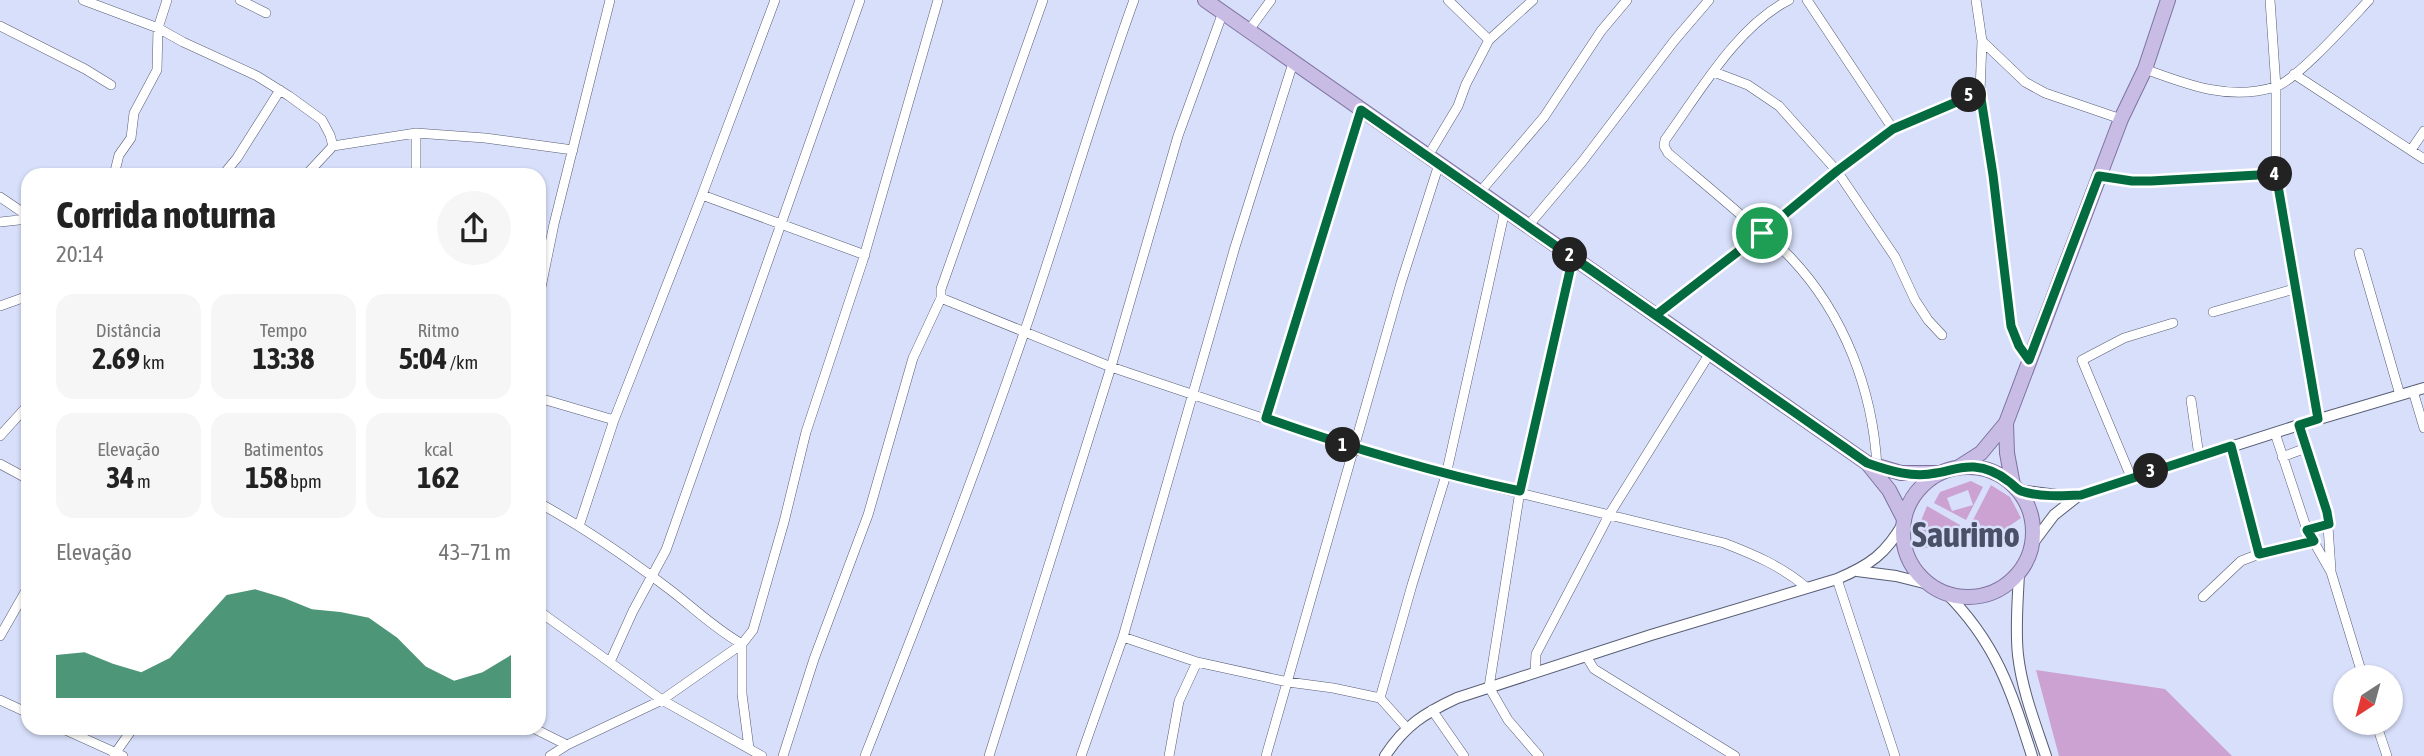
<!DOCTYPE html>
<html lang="pt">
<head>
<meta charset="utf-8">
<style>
  :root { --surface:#fff; --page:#f6f6f6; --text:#222; --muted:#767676; --accent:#046a40 }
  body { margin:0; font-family:"Asap Condensed",sans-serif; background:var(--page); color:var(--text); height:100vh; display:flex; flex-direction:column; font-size:26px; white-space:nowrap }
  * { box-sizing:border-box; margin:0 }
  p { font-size:23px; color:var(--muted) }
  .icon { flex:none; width:38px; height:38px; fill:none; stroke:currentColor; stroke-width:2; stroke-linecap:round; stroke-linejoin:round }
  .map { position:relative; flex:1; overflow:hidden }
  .details { position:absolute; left:21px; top:168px; width:525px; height:567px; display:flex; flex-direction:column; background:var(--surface); border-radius:21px; box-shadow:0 2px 5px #0004 }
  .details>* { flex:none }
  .needle { width:46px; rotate:216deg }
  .fabs { position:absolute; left:2333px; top:665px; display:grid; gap:14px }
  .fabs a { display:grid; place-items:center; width:70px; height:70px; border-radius:50%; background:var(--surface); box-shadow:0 2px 5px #0004; font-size:35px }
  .pin { position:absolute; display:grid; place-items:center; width:60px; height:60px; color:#fff; margin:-30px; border:4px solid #fff; border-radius:50%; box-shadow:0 2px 7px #0007 }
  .km { position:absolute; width:35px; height:35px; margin:-18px; border-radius:50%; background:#222; color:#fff; font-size:19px; line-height:35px; text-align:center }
  .round { display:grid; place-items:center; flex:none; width:74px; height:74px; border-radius:37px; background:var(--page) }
  .overview { display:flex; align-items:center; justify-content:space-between; height:119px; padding:0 35px }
  h1 { font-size:38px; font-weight:700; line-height:52px }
  .metrics { display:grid; grid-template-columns:repeat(3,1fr); gap:10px; height:119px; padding:7px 35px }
  .metrics div { display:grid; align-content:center; border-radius:18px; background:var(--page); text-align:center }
  .metrics b { font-size:30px; font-weight:700 }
  .metrics small { font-size:19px; font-weight:400 }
  .metrics p { font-size:19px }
  .chart { height:196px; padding:14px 35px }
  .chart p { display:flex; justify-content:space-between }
  .chart svg { width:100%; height:126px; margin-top:7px; fill:var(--accent); opacity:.7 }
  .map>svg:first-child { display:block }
  .green { fill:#cba2d2; fill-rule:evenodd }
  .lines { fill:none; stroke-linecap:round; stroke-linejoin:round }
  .minor-casing { stroke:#575d74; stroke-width:10 }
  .tertiary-casing { stroke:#575d74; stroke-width:12 }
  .primary-casing { stroke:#7e72a1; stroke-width:16 }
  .minor { stroke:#fff; stroke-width:9 }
  .tertiary { stroke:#fff; stroke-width:10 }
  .primary { stroke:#c8bce4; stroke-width:14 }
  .route-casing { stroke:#fff; stroke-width:14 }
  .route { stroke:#046a40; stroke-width:9 }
  .labels { text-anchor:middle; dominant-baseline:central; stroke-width:5; stroke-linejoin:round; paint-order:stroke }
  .town-label { font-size:35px; font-weight:bold; fill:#4a5066; stroke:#d8dffa }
</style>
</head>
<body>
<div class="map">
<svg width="2424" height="756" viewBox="0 0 2424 756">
  <rect width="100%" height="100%" fill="#d8dffa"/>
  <path class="green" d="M1971 481 1983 487 1966 520 1934 503 1940 492ZM1968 490 1973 505 1952 511 1947 498Z
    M1991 485 2010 497 2021 518 1989 540 1982 536 1980 524 1973 520Z
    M1927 506 1960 525 1958 531 1963 543 1961 546 1943 545 1920 549 1918 528Z
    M2036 670 2165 689 2232 756H2059Z"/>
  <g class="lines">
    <g class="minor-casing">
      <path id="minor" d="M83 0 158 28 183 42 257 76 289 96 322 120 330 135 333 146
        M240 0 266 13
        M1448 0 1489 40
        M1789 0C1737 26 1699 93 1665 140L1664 146 1668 153C1695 176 1723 199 1750 223 1763 234 1779 245 1791 258 1844 314 1873 390 1877 467
        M1807 0 1893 129
        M1976 0 1982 41 1980 92 1993 175 2011 326 2019 346 2029 360
        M2270 0 2276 87V174L2318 419
        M0 26 85 69 111 85
        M1249 30 1271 0
        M1982 41 2025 82 2045 93 2121 119
        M2145 69C2188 85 2229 101 2275 87 2297 80 2351 19 2369 0
        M1714 72 1748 85 1779 106 1837 171 1895 257 1915 300 1928 320 1942 335
        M2294 74 2424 159
        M416 133V175
        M2411 150 2424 131
        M1428 156 1458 106 1466 84 1489 40 1533 0
        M114 175 119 155 131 138 134 113 157 70 158 28 167 0
        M223 175 237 158 280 90
        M306 175 333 146 416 133 485 138 573 150
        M2099 176 2131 181 2276 174
        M1480 192 1544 117 1601 31 1627 0
        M702 195 865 255
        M0 197 28 216
        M0 222 28 219
        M1528 226 1582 162 1674 41 1709 0
        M2359 253 2400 395
        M539 297 554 224 610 0
        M941 298 1111 367 1354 449 1446 475 1724 543C1755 555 1781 566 1806 587
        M0 306 28 296
        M2213 312 2294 289
        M1656 315 1730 259 1837 171 1893 129 1980 92
        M2413 391 2424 428
        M539 398 614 420
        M2191 400 2199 456
        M1266 418 1361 110
        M2299 425 2327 512 2331 570
        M2275 433 2307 530 2331 572 2363 677
        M0 436 28 405
        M2231 446 2259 554 2314 541
        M2282 457 2306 448
        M0 464 28 479
        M2131 477 2082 360 2124 338 2173 323
        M539 503C585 528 628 558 669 589 694 608 715 629 742 644V694L749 748
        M579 526 614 420 702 195 775 0
        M2307 530 2329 524
        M1837 579 1895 756
        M2203 597 2241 561 2259 554
        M539 611 662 700 762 756
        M0 636 28 587
        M1123 637 1197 662 1288 682 1333 688 1380 698 1406 727
        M1586 656 1594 669 1735 756
        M610 662 633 611 666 550 860 0
        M1535 672 1536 654 1609 515 1710 353
        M1380 698 1412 585 1446 475 1505 210
        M0 700 28 713
        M1432 710 1464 756
        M2376 723 2387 756
        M61 728 123 756
        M533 728 567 745
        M114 755 133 728
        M550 756 567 745 662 700 742 644 753 630 784 522 806 432 863 260 938 0
        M783 756 814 659 868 515 913 358 941 298V289L1043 0
        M865 756C920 616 975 475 1024 333 1062 223 1094 110 1134 0
        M989 756 1111 367 1178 136 1223 12
        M1081 756 1123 637 1235 247 1293 63
        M1169 756 1179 701 1197 662
        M1266 756 1401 283 1439 164
        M1539 756 1508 720 1489 687 1520 491 1573 257"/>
    </g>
    <g class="tertiary-casing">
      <path id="tertiary" d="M2018 490 2057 495H2081L2299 425 2424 388
        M2033 543 2054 515 2078 496
        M1857 571 1896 576 1928 584
        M2019 572C2018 600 2015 628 2018 655 2022 690 2035 723 2046 756
        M1945 592C1996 642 2011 690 2032 756
        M1385 756C1405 725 1425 713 1457 698L1651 635 1837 579C1870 565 1886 554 1904 522"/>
    </g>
    <g class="primary-casing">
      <path id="primary" d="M1205 0 1867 463 1901 473H1940
        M2006 423 2007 453 2013 485
        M1868 464 1889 490 1904 519
        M1959 467 1981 453 2006 423 2121 119 2145 69 2168 0
        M1903 532a65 65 0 1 1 130 0a65 65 0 1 1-130 0Z"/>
    </g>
    <use href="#minor" class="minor"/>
    <use href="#tertiary" class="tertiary"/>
    <use href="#primary" class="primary"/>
  </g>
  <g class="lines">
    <g class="route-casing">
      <path id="route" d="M1762 233 1656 315 1573 257 1520 491C1433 472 1351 448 1266 418L1361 110C1530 226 1698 346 1867 463 1890 471 1913 478 1936 473 1949 471 1960 466 1974 467 1986 468 1998 473 2008 481 2013 484 2016 489 2021 491 2039 497 2062 496 2081 495L2231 446 2259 554 2314 541 2307 530 2329 524 2327 512 2299 425 2318 419 2276 174 2151 181H2132L2099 176 2029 360 2019 346 2011 326 1993 175 1980 92 1893 129 1837 171 1762 233"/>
    </g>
    <use href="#route" class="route"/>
  </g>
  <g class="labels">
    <g class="town-label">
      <text x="1966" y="534">Saurimo</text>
    </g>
  </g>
</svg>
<div class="fabs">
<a><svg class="needle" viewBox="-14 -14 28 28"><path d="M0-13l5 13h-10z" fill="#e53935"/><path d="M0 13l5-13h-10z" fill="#767676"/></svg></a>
</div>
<div class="pin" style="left:1762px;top:233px;background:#1e9e55"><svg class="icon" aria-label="arrive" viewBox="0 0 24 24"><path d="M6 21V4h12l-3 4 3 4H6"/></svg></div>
<b class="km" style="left:1343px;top:445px">1</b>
<b class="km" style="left:1570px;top:255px">2</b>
<b class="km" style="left:2151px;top:471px">3</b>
<b class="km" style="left:2275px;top:174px">4</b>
<b class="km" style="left:1969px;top:95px">5</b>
<section class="details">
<div class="overview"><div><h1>Corrida noturna</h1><p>20:14</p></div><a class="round"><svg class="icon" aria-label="share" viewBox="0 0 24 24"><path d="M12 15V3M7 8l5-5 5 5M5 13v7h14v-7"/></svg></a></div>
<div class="metrics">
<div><p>Distância</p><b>2.69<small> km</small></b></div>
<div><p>Tempo</p><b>13:38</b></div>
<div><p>Ritmo</p><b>5:04<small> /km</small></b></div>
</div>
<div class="metrics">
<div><p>Elevação</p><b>34<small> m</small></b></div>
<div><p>Batimentos</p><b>158<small> bpm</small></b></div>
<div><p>kcal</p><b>162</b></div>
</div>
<div class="chart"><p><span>Elevação</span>43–71 m</p>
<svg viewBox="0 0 160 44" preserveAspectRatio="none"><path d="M0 44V29L10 28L20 32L30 35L40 30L50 19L60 8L70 6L80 9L90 13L100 14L110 16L120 23L130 33L140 38L150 35L160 29V44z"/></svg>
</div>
</section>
</div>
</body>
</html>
